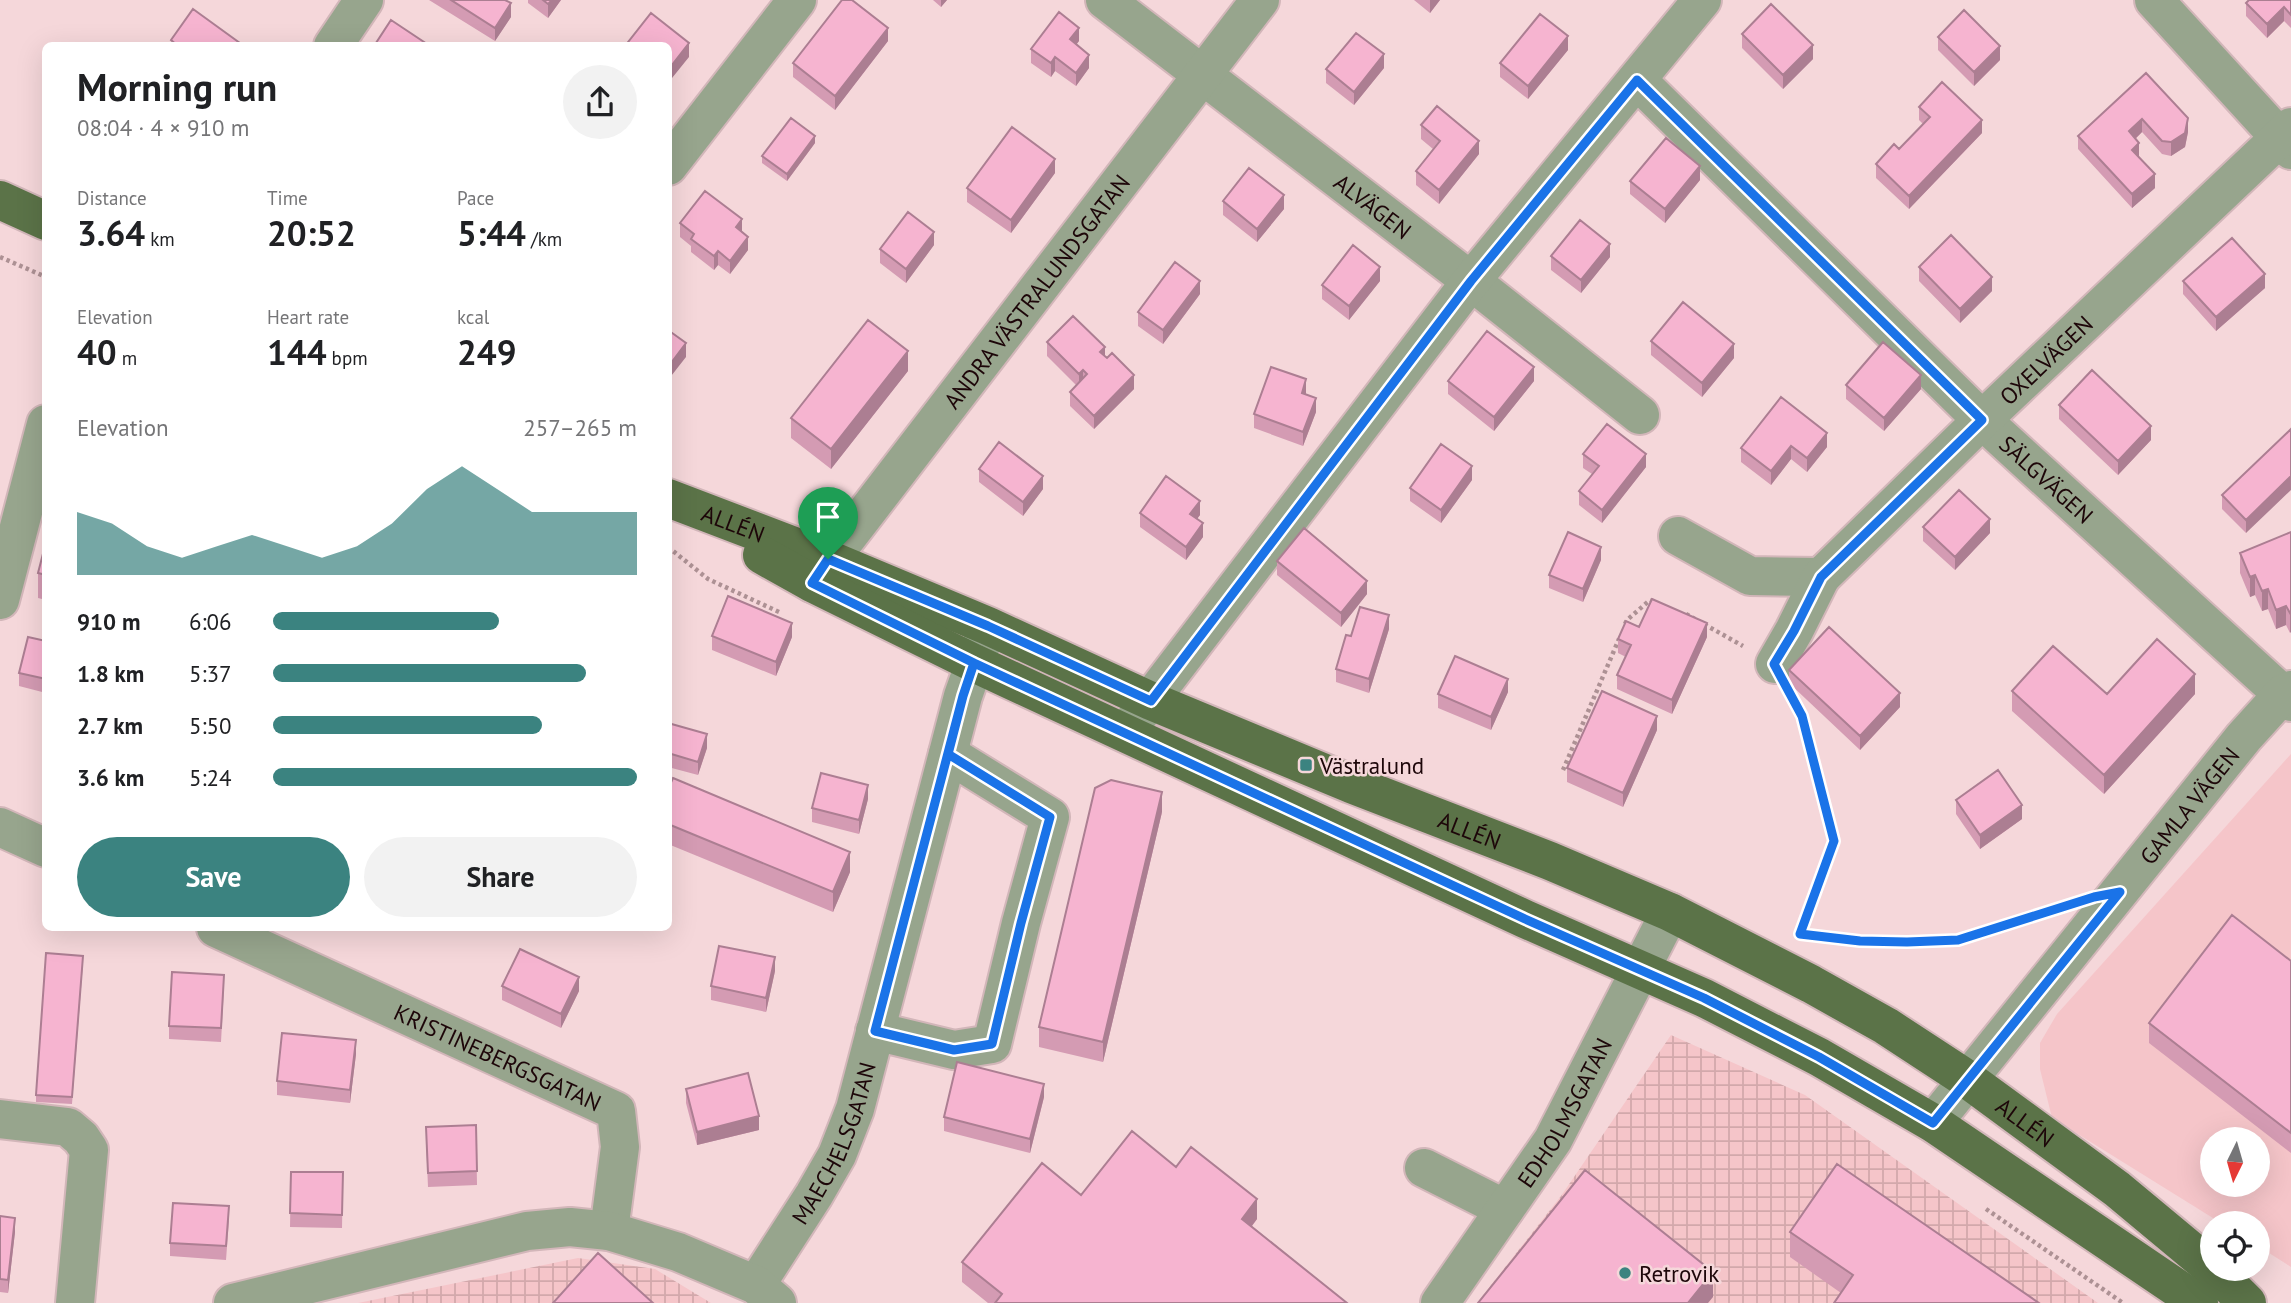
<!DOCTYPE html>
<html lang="en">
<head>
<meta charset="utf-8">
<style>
  :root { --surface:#fff; --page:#f2f2f2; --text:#202124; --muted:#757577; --accent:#3b8380 }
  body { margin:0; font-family:"PT Sans",sans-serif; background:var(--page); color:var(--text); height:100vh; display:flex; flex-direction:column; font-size:26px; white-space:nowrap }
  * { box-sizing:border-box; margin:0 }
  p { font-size:23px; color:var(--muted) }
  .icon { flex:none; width:38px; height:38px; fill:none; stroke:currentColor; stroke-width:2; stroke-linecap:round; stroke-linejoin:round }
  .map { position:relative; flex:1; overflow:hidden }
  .panel { position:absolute; left:42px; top:42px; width:630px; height:889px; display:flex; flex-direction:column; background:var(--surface); border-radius:10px; box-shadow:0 7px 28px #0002 }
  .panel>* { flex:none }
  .needle { width:46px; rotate:185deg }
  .buttons { position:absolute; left:2200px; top:1127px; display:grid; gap:14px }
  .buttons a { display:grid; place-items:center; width:70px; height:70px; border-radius:50%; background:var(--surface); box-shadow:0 7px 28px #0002; font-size:35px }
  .pin { position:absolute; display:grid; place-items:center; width:60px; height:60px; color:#fff; margin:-72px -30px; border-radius:50% 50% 50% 0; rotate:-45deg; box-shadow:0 0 7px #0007 }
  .pin .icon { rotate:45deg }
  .round { display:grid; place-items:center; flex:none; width:74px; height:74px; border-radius:37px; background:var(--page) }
  .overview { display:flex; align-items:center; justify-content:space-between; height:119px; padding:0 35px }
  h1 { font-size:38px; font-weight:600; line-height:52px }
  .metrics { display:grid; grid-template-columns:repeat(3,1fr); gap:10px; height:119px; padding:7px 35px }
  .metrics div { display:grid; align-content:center }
  .metrics b { font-size:35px; font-weight:600 }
  .metrics small { font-size:19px; font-weight:400 }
  .metrics p { font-size:19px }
  .chart { height:196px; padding:14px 35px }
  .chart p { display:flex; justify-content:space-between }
  .chart svg { width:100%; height:126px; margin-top:7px; fill:var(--accent); opacity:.7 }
  .action { display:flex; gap:14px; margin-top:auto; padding:14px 35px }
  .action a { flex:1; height:80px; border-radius:42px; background:var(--accent); color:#fff; font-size:28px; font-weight:600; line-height:80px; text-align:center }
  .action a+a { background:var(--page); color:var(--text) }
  ul { padding:0 35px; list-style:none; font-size:23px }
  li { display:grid; grid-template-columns:112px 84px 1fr; align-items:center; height:52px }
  li i { height:18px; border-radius:9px; background:var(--accent) }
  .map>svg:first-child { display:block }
  .built { fill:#f5c5c9; fill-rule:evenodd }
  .industrial { fill:url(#industrial-grid) }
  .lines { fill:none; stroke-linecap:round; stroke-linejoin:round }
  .minor-casing { stroke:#d2b6b9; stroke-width:42 }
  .major-casing { stroke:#d2b6b9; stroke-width:42 }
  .path { stroke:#ad9194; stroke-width:4.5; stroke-dasharray:3.5 3.5; stroke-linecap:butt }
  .minor { stroke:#97a58d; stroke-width:38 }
  .major { stroke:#5b7348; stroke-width:38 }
  .wall { fill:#d49bb3 }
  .shaded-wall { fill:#ac7e92 }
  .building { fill:#f6b4d0; stroke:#ac7e92; stroke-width:2 }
  .route-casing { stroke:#fff; stroke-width:14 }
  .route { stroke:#1a73e8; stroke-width:9 }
  .poi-dot { fill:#3b8380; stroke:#f5d7da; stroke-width:2.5 }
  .labels { text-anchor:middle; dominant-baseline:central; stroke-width:5; stroke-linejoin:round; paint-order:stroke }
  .street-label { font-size:23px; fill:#1d0609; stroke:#f5d7da }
  .poi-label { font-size:23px; fill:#1d0609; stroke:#f5d7da; text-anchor:start }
</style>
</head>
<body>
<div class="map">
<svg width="2291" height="1303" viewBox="0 0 2291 1303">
  <defs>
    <pattern id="industrial-grid" width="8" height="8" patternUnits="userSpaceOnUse" patternTransform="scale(1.75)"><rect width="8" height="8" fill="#f5c5c9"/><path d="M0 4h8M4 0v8" fill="none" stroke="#d2a8ab"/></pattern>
  </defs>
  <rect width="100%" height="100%" fill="#f5d7da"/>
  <path class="built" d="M2291 754V1267L2258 1246V1223H2221L2052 1118 2040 1069V1043L2057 1014ZM2212 1139H2258V1185H2212Z"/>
  <path class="industrial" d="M1671 1035 1805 1095 2098 1303H1477L1561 1196Z
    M578 1258 655 1269 711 1303H358Z"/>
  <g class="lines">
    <g class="minor-casing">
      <g id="minor">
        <path id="s1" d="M1105 0 1471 281 1640 415"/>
        <path d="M2154 0 2291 150"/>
        <path d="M333 46 364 0"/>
        <path id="s2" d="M1637 80 1982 420 2291 702"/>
        <path d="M668 166 797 0"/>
        <path id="s3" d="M1678 536 1750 576 1821 577 1982 420 2291 127"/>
        <path id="s4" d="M812 583 1260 0"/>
        <path d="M0 600 46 424"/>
        <path d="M1775 664 1794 631 1821 577"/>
        <path d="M1131 725 1471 281 1702 0"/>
        <path d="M0 827 46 848"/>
        <path id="s5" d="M216 928 616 1111 620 1147 609 1231"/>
        <path d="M875 1031 954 1050 992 1044 1021 923 1050 817 948 754"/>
        <path d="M0 1119 68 1127 81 1138 89 1150 75 1303"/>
        <path id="s6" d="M1933 1123 2244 737 2283 694 2291 690"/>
        <path d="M1424 1168 1505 1209"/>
        <path id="s7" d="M756 1285 814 1195 837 1155 855 1109 963 696 986 631"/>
        <path d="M233 1303 527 1231 570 1227 609 1231 678 1252 756 1285 777 1303"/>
        <path id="s8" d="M1440 1303 1553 1140 1670 912"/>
      </g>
    </g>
    <g class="major-casing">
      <g id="major">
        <path d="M0 200 46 221"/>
        <path id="s9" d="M668 498 828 559 988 626 1151 701 1351 784 1550 861 1670 912 1811 984 1886 1026 1967 1079 2117 1189 2212 1268"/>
        <path d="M762 555 812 583 974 663 1525 919 1704 998 1819 1057 1933 1123 2199 1303"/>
        <path d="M2213 1269 2247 1303"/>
      </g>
    </g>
    <path class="path" d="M0 257 46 277
      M668 547 708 579 779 612
      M1686 614 1743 646
      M1625 624 1627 620 1650 600 1655 602
      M1791 695 1802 716 1834 841 1800 934
      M1563 770 1619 639
      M1801 934 1860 941 1907 942 1958 940 2056 909
      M1986 1209 2123 1303"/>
    <use href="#minor" class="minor"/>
    <use href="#major" class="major"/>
  </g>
  <path class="wall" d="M429 0H505L511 17 495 41Z
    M528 0H561L548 18 528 3Z
    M933 0H947L941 7Z
    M1414 0H1440L1430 13Z
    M2291 0V28L2284 21 2267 38 2246 16V3Z
    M1742 34 1813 59 1783 89 1742 48Z
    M1938 37 2000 60 1974 86 1938 50Z
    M888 41 835 110 793 77V63Z
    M1079 41 1076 44 1089 68 1076 86 1055 71 1051 77 1031 63V49Z
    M1568 50 1528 99 1500 77V63Z
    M1384 68 1354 105 1326 83V69Z
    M2146 73 2188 132 2185 147 2171 156 2162 154 2142 132 2135 139 2139 157 2155 188 2132 208 2078 149V136Z
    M1919 107 1982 133 1909 209 1876 178V164L1899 149 1923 124 1919 120Z
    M1421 125 1479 154 1439 204 1416 185V171L1433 149 1421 139Z
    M815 143 787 181 762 163V156Z
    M1055 173 1011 233 967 202V188Z
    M1700 180 1665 223 1630 194V181Z
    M1223 201 1284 209 1257 242 1223 215Z
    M680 223 742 232 748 250 730 274 718 265 714 270 691 252V246L680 237Z
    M934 245 906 283 880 263V249Z
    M1551 256 1610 257 1581 293 1551 270Z
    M1919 267 1992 291 1960 323 1919 281Z
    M1380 281 1349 320 1322 299V285Z
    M2183 281 2265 288 2216 331 2183 294Z
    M1200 294 1163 344 1138 326V312Z
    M1651 341 1734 358 1702 397 1651 355Z
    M1047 342 1105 357 1134 389 1094 429 1070 406V392L1076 385 1047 356Z
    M908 371 831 469 791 438V418Z
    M1448 381H1534L1494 431 1448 394Z
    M1846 385 1921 389 1884 431 1846 399Z
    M1306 393V395L1316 412 1303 446 1254 428V414Z
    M1781 397 1827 447 1807 472 1791 459 1771 485 1741 462V448Z
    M2059 405 2151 440 2118 475 2059 419Z
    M2291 429 2246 533 2222 509V495Z
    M1583 454 1646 467 1602 523 1579 505V491L1592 474 1583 468Z
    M979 469 1043 489 1023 516 979 482Z
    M1472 480 1441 523 1410 501V488Z
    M1140 513 1200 515 1197 519 1203 537 1186 560 1140 527Z
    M1923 527 1990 533 1955 570 1923 541Z
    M2291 532 2290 633 2286 625 2276 629 2268 609 2262 611 2255 595 2250 597 2240 573V553Z
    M46 542V600L38 598V573Z
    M1601 560 1583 602 1549 588V575Z
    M1277 561 1367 594 1341 627 1277 575Z
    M1639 627 1707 637 1672 714 1617 689V675L1626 657 1618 653V639Z
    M1389 629 1369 693 1336 682V669L1351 636Z
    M712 636 792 637 776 676 712 650Z
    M46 641V693L19 686V673Z
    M1789 670 1900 707 1860 750 1789 683Z
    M2012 691 2107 694H2195L2104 794 2012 711Z
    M1508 692 1491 730 1438 708V694Z
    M668 723 707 748 698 775 668 767Z
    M1657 730 1623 807 1567 782V768Z
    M668 789 850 872 833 912 668 844Z
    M868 799 859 834 812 822V808Z
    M1956 800 2022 819 1980 849 1956 814Z
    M1162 812 1103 1062 1039 1047V1027Z
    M2291 961V1153L2149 1043V1023Z
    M83 963 72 1104 36 1102V1095Z
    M775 971 766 1012 711 1000V986Z
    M502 986 579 991 561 1028 502 1000Z
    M224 988 221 1042 169 1039V1026Z
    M356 1054 350 1103 277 1095V1081Z
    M686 1089 759 1130 697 1145 686 1103Z
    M1044 1097 1030 1153 944 1131V1117Z
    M476 1125 477 1185 428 1187 426 1140Z
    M1176 1167 1257 1219 1252 1226 1347 1303H988L962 1282V1262L1081 1195Z
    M291 1172H343L342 1228 290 1227Z
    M0 1216 15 1232 8 1293 0 1292Z
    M229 1220 226 1260 170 1256V1243Z
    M1790 1232 2039 1303 1841 1293 1790 1257Z"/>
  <path class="shaded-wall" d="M552 0H561L548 18V4Z
    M941 0H947L941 7Z
    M1430 0H1440L1430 13Z
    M511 3V17L495 41V28Z
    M2284 7V21L2267 38V24Z
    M888 28V41L835 110V96Z
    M1079 28V41L1070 53V39Z
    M1568 36V50L1528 99V86Z
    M689 43V57L668 83V70Z
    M1813 45V59L1783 89V75Z
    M2000 46V60L1974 86V72Z
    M1384 54V68L1354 105V92Z
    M1089 55V68L1076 86V73Z
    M1055 57V71L1051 77V63Z
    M2188 118V132L2185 147 2171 156V142Z
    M2142 119V132L2129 145V131Z
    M1982 120V133L1909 209V196Z
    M815 136V143L787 181V174Z
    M1479 141V154L1439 204V190Z
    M2139 143V157L2132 150Z
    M1055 159V173L1011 233V220Z
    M1700 166V180L1665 223V209Z
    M2155 174V188L2132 208V194Z
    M1284 195V209L1257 242V229Z
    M742 219V233L736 227Z
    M934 232V245L906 283V269Z
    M748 237V250L730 274V261Z
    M1610 244V257L1581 293V280Z
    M718 251V265L714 270V256Z
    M1380 267V281L1349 320V306Z
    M2265 274V288L2216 331V317Z
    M1992 277V291L1960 323V309Z
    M1200 281V294L1163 344V330Z
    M686 343V357L668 380V367Z
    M1734 344V358L1702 397V383Z
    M1105 347V361L1100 352Z
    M908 351V371L831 469V449Z
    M1534 367V381L1494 431V417Z
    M1083 370V384L1079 388V374Z
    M1134 375V389L1094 429V416Z
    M1921 375V389L1884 431V418Z
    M1306 379V393L1302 407V393Z
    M1316 398V412L1303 446V432Z
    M2151 426V440L2118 475V461Z
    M1827 433V447L1807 472V458Z
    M1791 446V459L1771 485V471Z
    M1646 454V467L1602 523V510Z
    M1472 466V480L1441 523V510Z
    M1043 476V489L1023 516V502Z
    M2291 476V490L2246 533V520Z
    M1200 501V515L1190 528V514Z
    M1990 519V533L1955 570V557Z
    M1203 523V537L1186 560V547Z
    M1601 547V560L1583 602V589Z
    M2255 575V595L2250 597V577Z
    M1367 581V594L1341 627V613Z
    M2268 589V609L2262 611V591Z
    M2286 606V625L2276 629V610Z
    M2291 612V632L2290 633V613Z
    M1389 615V629L1369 693V679Z
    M792 623V637L776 676V662Z
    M1707 623V637L1672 714V700Z
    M2195 674V694L2104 794V775Z
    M1508 679V692L1491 730V717Z
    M1900 693V707L1860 750V736Z
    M1657 716V730L1623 807V793Z
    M707 734V748L698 775V762Z
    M868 785V799L859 834V820Z
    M1162 792V812L1103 1062V1042Z
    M2022 805V819L1980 849V835Z
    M850 852V872L833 912V892Z
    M775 957V971L766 1012V998Z
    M579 977V991L561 1028V1014Z
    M356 1040V1054L350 1103V1090Z
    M1044 1084V1097L1030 1153V1139Z
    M759 1116V1130L697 1145V1132Z
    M1257 1199V1219L1242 1239V1219Z
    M15 1218V1232L8 1293V1280Z
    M1713 1272V1297L1708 1303H1688Z"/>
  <path class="building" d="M451 0H505L511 3 495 28Z
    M543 0H552L548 4Z
    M842 0H852L888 28 835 96 793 63Z
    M2249 0H2291V15L2284 7 2267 24 2246 3Z
    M1771 4 1813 45 1783 75 1742 34Z
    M193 9 244 46H178L171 40Z
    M1964 10 2000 46 1974 72 1938 37Z
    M1059 12 1079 28 1070 39 1089 55 1076 73 1055 57 1051 63 1031 49Z
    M651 13 689 43 668 70V46H625Z
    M1540 14 1568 36 1528 86 1500 63Z
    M391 20 430 46H374Z
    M1356 33 1384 54 1354 92 1326 69Z
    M2146 73 2188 118 2185 133 2171 142 2162 141 2142 119 2129 131 2139 143 2132 150 2155 174 2132 194 2078 136Z
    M1942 82 1982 120 1909 196 1876 164 1894 144 1899 149 1930 117 1919 107Z
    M1437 106 1479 141 1439 190 1416 171 1440 141 1421 125Z
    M791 118 815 136 787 174 762 156Z
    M1012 127 1055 159 1011 220 967 188Z
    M1666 138 1700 166 1665 209 1630 181Z
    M1249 168 1284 195 1257 229 1223 201Z
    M705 191 742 219 736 227 748 237 730 261 718 251 714 256 691 239 694 234 680 223Z
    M908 212 934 232 906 269 880 249Z
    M1580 220 1610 244 1581 280 1551 256Z
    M1951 235 1992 277 1960 309 1919 267Z
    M2232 238 2265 274 2216 317 2183 281Z
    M1353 245 1380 267 1349 306 1322 285Z
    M1175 262 1200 281 1163 330 1138 312Z
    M1683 302 1734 344 1702 383 1651 341Z
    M1073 316 1105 347 1100 352 1107 358 1112 353 1134 375 1094 416 1070 392 1087 374 1083 370 1079 374 1047 342Z
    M868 320 908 351 831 449 791 418Z
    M668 330 686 343 668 367Z
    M1487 331 1534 367 1494 417 1448 381Z
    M1883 342 1921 375 1884 418 1846 385Z
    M1271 367 1306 379 1302 393 1316 398 1303 432 1254 414Z
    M2092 370 2151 426 2118 461 2059 405Z
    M1781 397 1827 433 1807 458 1791 446 1771 471 1741 448Z
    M1607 424 1646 454 1602 510 1579 491 1599 466 1583 454Z
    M2291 429V476L2246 520 2222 495Z
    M999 442 1043 476 1023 502 979 469Z
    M1441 444 1472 466 1441 510 1410 488Z
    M1166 476 1200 501 1190 514 1203 523 1186 547 1140 513Z
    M1959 490 1990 519 1955 557 1923 527Z
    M1304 528 1367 581 1341 613 1277 561Z
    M1568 532 1601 547 1583 589 1549 575Z
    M2291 532V612L2290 613 2286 606 2276 610 2268 589 2262 591 2255 575 2250 577 2240 553Z
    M46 542V575L38 573Z
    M728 596 792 623 776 662 712 636Z
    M1652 599 1707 623 1672 700 1617 675 1631 645 1618 639 1626 621 1639 627Z
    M1360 607 1389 615 1369 679 1336 669 1346 635 1351 636Z
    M1829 627 1900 693 1860 736 1789 670Z
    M28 637 46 641V679L19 673Z
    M2157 639 2195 674 2104 775 2012 691 2053 646 2107 694Z
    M1455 656 1508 679 1491 717 1438 694Z
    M1602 691 1657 716 1623 793 1567 768Z
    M668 723 707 734 698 762 668 753Z
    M1998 770 2022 805 1980 835 1956 800Z
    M821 773 868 785 859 820 812 808Z
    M673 778 850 852 833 892 668 824V789Z
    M1111 780 1162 792 1103 1042 1039 1027 1095 788Z
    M2232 915 2291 961V1133L2149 1023Z
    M719 946 775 957 766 998 711 986Z
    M520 949 579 977 561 1014 502 986Z
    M46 953 83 956 72 1097 36 1095Z
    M172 972 224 975 221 1028 169 1026Z
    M282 1033 356 1040 350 1090 277 1081Z
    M957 1062 1044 1084 1030 1139 944 1117Z
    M748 1073 759 1116 697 1132 686 1089Z
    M476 1125 477 1171 428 1173 426 1127Z
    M1132 1131 1176 1167 1191 1147 1257 1199 1242 1219 1347 1303H995L1002 1294 962 1262 1042 1163 1081 1195Z
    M1837 1164 2039 1303H1834L1853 1275 1790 1232Z
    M1585 1170 1713 1272 1688 1303H1478Z
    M291 1172H343L342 1215 290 1213Z
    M173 1203 229 1206 226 1246 170 1243Z
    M0 1216 15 1218 8 1280 0 1279Z
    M598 1253 653 1303H553Z"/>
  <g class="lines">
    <g class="route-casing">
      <path id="route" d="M828 559 812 583 974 663 963 696 875 1031 954 1050 992 1044 1021 923 1050 817 948 754 963 696 974 663 1525 919 1704 998 1819 1057 1933 1123 2120 892 2094 897 1958 940 1907 942 1860 941 1800 934 1834 841 1802 716 1774 664 1794 631 1821 577 1982 420 1637 80 1471 281 1151 701 988 626 828 559"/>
    </g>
    <use href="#route" class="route"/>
  </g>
  <g class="poi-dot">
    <rect x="1299" y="758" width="14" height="14" rx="3.5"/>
    <circle cx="1625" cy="1273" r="7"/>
  </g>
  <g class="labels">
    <g class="street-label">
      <text stroke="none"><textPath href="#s1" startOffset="338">ALVÄGEN</textPath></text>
      <text stroke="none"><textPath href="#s4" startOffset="368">ANDRA VÄSTRALUNDSGATAN</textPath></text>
      <text stroke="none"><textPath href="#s3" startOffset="466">OXELVÄGEN</textPath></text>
      <text stroke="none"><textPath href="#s2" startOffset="572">SÄLGVÄGEN</textPath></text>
      <text stroke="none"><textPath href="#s9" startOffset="70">ALLÉN</textPath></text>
      <text stroke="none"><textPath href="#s6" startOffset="408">GAMLA VÄGEN</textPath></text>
      <text stroke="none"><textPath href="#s9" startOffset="868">ALLÉN</textPath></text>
      <text stroke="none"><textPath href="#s5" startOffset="310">KRISTINEBERGSGATAN</textPath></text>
      <text stroke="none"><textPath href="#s8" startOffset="228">EDHOLMSGATAN</textPath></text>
      <text stroke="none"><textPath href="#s9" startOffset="1498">ALLÉN</textPath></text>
      <text stroke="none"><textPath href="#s7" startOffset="163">MAECHELSGATAN</textPath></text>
    </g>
    <g class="poi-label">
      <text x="1320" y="765">Västralund</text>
      <text x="1639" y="1273">Retrovik</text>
    </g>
  </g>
</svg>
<div class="buttons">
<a><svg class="needle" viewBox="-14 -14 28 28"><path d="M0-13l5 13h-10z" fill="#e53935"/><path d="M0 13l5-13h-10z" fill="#757577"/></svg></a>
<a><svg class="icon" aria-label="locate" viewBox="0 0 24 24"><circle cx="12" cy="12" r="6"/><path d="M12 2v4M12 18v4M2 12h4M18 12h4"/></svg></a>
</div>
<div class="pin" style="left:828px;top:559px;background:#1e9e55"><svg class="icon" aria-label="arrive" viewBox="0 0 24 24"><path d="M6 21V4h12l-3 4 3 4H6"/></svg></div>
<section class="panel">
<div class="overview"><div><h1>Morning run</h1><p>08:04 · 4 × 910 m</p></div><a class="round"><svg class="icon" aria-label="share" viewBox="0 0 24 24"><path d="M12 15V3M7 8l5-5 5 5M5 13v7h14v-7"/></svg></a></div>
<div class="metrics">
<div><p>Distance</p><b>3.64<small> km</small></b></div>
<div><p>Time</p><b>20:52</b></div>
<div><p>Pace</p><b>5:44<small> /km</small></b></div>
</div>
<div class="metrics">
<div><p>Elevation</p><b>40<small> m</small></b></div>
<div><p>Heart rate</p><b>144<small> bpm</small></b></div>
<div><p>kcal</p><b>249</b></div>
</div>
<div class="chart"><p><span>Elevation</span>257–265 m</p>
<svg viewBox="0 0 160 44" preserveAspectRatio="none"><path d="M0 44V22L10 26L20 34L30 38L40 34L50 30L60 34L70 38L80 34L90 26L100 14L110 6L120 14L130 22L140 22L150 22L160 22V44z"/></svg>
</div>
<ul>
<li><b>910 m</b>6:06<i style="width:62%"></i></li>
<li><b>1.8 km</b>5:37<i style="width:86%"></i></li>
<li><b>2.7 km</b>5:50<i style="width:74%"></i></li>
<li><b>3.6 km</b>5:24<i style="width:100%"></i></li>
</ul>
<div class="action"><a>Save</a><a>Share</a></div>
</section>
</div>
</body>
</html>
